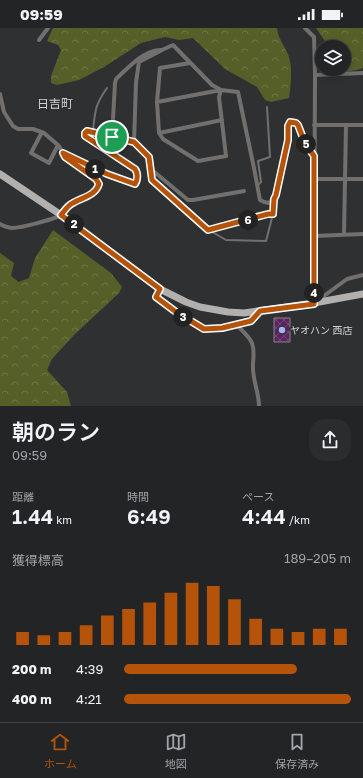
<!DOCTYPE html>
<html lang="ja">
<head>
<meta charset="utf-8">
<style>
  :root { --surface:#222426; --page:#2a2c2e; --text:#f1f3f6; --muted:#a2a4a7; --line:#3f4143; --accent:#b45309 }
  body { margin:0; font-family:"Golos Text","Noto Sans JP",sans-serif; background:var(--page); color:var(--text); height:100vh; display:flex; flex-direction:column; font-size:15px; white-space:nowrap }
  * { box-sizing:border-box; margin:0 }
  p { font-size:13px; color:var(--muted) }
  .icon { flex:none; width:22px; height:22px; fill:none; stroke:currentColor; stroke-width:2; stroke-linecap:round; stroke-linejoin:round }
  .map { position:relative; height:378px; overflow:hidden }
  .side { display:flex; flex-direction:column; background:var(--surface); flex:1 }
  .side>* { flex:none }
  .tools { position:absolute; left:315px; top:12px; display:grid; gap:8px }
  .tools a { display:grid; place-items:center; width:36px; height:36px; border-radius:50%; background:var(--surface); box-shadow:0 2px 6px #0003,0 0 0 1px var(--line); font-size:20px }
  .pin { position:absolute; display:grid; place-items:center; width:34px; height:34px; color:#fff; margin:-17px; border:2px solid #fff; border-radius:50%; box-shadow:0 1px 4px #0007 }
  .km { position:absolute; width:20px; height:20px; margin:-10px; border-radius:50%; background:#222; color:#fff; font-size:11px; line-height:20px; text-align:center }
  .round { display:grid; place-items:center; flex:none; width:42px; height:42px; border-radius:16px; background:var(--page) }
  .summary { display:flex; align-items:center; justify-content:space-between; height:68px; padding:0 12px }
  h1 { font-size:22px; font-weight:600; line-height:30px }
  .stats { display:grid; grid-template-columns:repeat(3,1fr); gap:6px; height:68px; padding:4px 12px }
  .stats div { display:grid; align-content:center }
  .stats b { font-size:20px; font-weight:600 }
  .stats small { font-size:11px; font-weight:400 }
  .stats p { font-size:11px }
  .chart { height:112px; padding:8px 12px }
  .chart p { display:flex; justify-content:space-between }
  .chart svg { width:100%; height:72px; margin-top:4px; stroke:var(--accent); stroke-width:6 }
  ul { padding:0 12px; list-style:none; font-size:13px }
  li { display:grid; grid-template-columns:64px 48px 1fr; align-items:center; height:30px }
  li i { height:10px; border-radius:5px; background:var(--accent) }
  .status { display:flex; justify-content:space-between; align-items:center; height:28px; padding:0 20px; background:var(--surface); direction:ltr }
  .status svg { height:11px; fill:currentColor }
  .tabs { display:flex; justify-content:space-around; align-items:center; height:56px; border-top:1px solid var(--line); background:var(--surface); font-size:11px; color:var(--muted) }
  .tabs a { display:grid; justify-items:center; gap:2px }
  .tabs .current { color:var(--accent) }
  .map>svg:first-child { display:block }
  .forest { fill:url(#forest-crowns) }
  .building { fill:url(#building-cross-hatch); stroke:#858285 }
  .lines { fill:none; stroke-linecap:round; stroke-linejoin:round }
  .service { stroke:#71706f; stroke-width:2 }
  .minor { stroke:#71706f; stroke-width:4 }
  .primary { stroke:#b2b0ae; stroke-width:7 }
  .route-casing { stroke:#fff; stroke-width:8 }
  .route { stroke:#b45309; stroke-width:5 }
  .poi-dot { fill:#b2adf9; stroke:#2e3032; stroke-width:1.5 }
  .labels { text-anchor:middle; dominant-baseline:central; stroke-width:3.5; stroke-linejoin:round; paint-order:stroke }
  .poi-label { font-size:10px; fill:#d2d3d4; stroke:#2e3032; text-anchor:start }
  .quarter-label { font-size:12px; fill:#d2d3d4; stroke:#2e3032 }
</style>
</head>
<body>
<div class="status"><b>09:59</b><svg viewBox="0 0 49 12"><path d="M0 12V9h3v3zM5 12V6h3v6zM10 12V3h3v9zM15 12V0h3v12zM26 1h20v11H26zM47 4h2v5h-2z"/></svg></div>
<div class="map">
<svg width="363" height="378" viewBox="0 0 363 378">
  <defs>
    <pattern id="forest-crowns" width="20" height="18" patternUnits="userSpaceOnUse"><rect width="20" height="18" fill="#565f28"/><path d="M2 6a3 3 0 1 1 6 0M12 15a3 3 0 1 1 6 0" fill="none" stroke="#6d7546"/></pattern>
    <pattern id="building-cross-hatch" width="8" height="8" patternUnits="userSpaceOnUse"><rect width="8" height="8" fill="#5b2660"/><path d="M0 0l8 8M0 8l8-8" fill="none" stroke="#724576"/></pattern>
  </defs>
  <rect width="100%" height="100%" fill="#2e3032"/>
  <path class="forest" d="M53 0H277C278 10 284 17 288 26 293 39 291 56 289 70L271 74 265 72 257 59 225 41 193 10 179 12 165 9 141 15 104 39 79 52 57 57 51 55V48L61 22 58 17 47 13Z
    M316 0H363V39L361 41 346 44 344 41V19H329Z
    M53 202 111 245 122 259 119 265 74 307 52 331 47 342 67 364 71 378H0V225L14 235 11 248 19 254 29 250 35 230Z"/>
  <path class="building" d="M274 290H290V314H274Z"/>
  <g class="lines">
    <path class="service" d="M93 103C95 83 95 77 107 60
      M257 158 261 154 258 133 270 129 267 79
      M209 202 226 212 266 213 273 186"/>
    <path class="minor" d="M305 0 314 9 315 47 314 275
      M39 12 48 0
      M190 35 160 40 157 74 159 105 163 111 198 133 226 128 219 69 221 62
      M315 47 363 45
      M0 66 4 84 13 98 18 101H33L44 105 59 118 65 129 96 151 99 156C95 169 82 169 72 175 68 178 66 182 62 186 57 191 20 200 12 200 8 200 4 198 0 196
      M157 74 221 62 238 64 254 140 259 167 260 172 264 174 269 175 276 167 288 112V98L290 94 295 95 298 97 305 115 314 128
      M314 97H363
      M42 104 31 125 49 135 58 117
      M159 105 222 92
      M112 109 115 55 116 51C128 40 144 21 162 22
      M134 115 136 54 139 34 164 21 173 17 212 57 221 62
      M63 125 107 146 135 156 137 145 135 141 85 108V105L87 103 93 104 134 115 149 129 152 152 208 202 268 186H273L274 171
      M152 142 188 172H193L244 163
      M314 151H363
      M344 206 346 97
      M314 208 363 206
      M160 261 156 269 176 284 204 301 222 300 251 293 260 283
      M317 273 347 251 363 247
      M236 296C241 302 249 308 252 315 255 323 253 330 253 337 252 351 259 364 259 378"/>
    <path class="primary" d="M0 146 61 187 160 261 186 274 200 279 228 284 244 285 314 275 363 266"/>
  </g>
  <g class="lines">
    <g class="route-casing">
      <path id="route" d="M290 94 296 95 298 97 305 115 314 128V276L260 283 251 293 222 300 204 301 176 284 156 269 160 261 61 187C65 182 68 177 73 175 83 169 95 168 99 156L96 151 65 129 63 125 107 146 135 156C138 152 138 145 135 141L85 108V105L87 103 134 114 149 129 152 152 208 202 268 186H273L274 171 276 167 288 112V98Z"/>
    </g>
    <use href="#route" class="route"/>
  </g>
  <circle class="poi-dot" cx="282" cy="302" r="4"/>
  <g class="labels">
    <g class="poi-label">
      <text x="290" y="302">ヤオハン 西店</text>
    </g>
    <g class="quarter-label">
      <text x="55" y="75">日吉町</text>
    </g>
  </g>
</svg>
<div class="tools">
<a><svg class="icon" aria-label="layers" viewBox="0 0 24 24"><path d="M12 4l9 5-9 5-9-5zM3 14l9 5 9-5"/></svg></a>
</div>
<div class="pin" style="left:112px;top:109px;background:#1e9e55"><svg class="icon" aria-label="arrive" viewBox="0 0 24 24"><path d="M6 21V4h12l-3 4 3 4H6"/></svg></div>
<b class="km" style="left:95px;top:141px">1</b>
<b class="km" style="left:74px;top:196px">2</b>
<b class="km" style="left:183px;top:289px">3</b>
<b class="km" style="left:314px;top:265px">4</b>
<b class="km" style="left:306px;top:116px">5</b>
<b class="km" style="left:248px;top:192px">6</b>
</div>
<section class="side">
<div class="summary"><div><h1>朝のラン</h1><p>09:59</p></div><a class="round"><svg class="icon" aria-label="share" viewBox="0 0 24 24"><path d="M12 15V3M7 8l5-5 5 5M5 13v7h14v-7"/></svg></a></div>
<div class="stats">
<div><p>距離</p><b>1.44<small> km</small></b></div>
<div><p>時間</p><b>6:49</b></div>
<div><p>ペース</p><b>4:44<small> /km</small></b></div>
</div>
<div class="chart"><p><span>獲得標高</span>189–205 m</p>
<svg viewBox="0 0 160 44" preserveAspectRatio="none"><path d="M5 44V36M15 44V38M25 44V36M35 44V32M45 44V26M55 44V22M65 44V18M75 44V12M85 44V6M95 44V8M105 44V16M115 44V28M125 44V34M135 44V36M145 44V34M155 44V34"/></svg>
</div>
<ul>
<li><b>200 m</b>4:39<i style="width:76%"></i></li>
<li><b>400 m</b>4:21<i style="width:100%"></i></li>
</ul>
</section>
<nav class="tabs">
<a class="current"><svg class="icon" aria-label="home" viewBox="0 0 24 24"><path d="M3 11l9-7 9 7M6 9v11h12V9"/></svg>ホーム</a>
<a><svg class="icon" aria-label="map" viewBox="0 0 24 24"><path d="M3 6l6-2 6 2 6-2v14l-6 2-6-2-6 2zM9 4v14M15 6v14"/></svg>地図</a>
<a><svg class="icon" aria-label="saved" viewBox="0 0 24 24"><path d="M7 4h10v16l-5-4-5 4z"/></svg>保存済み</a>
</nav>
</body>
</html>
